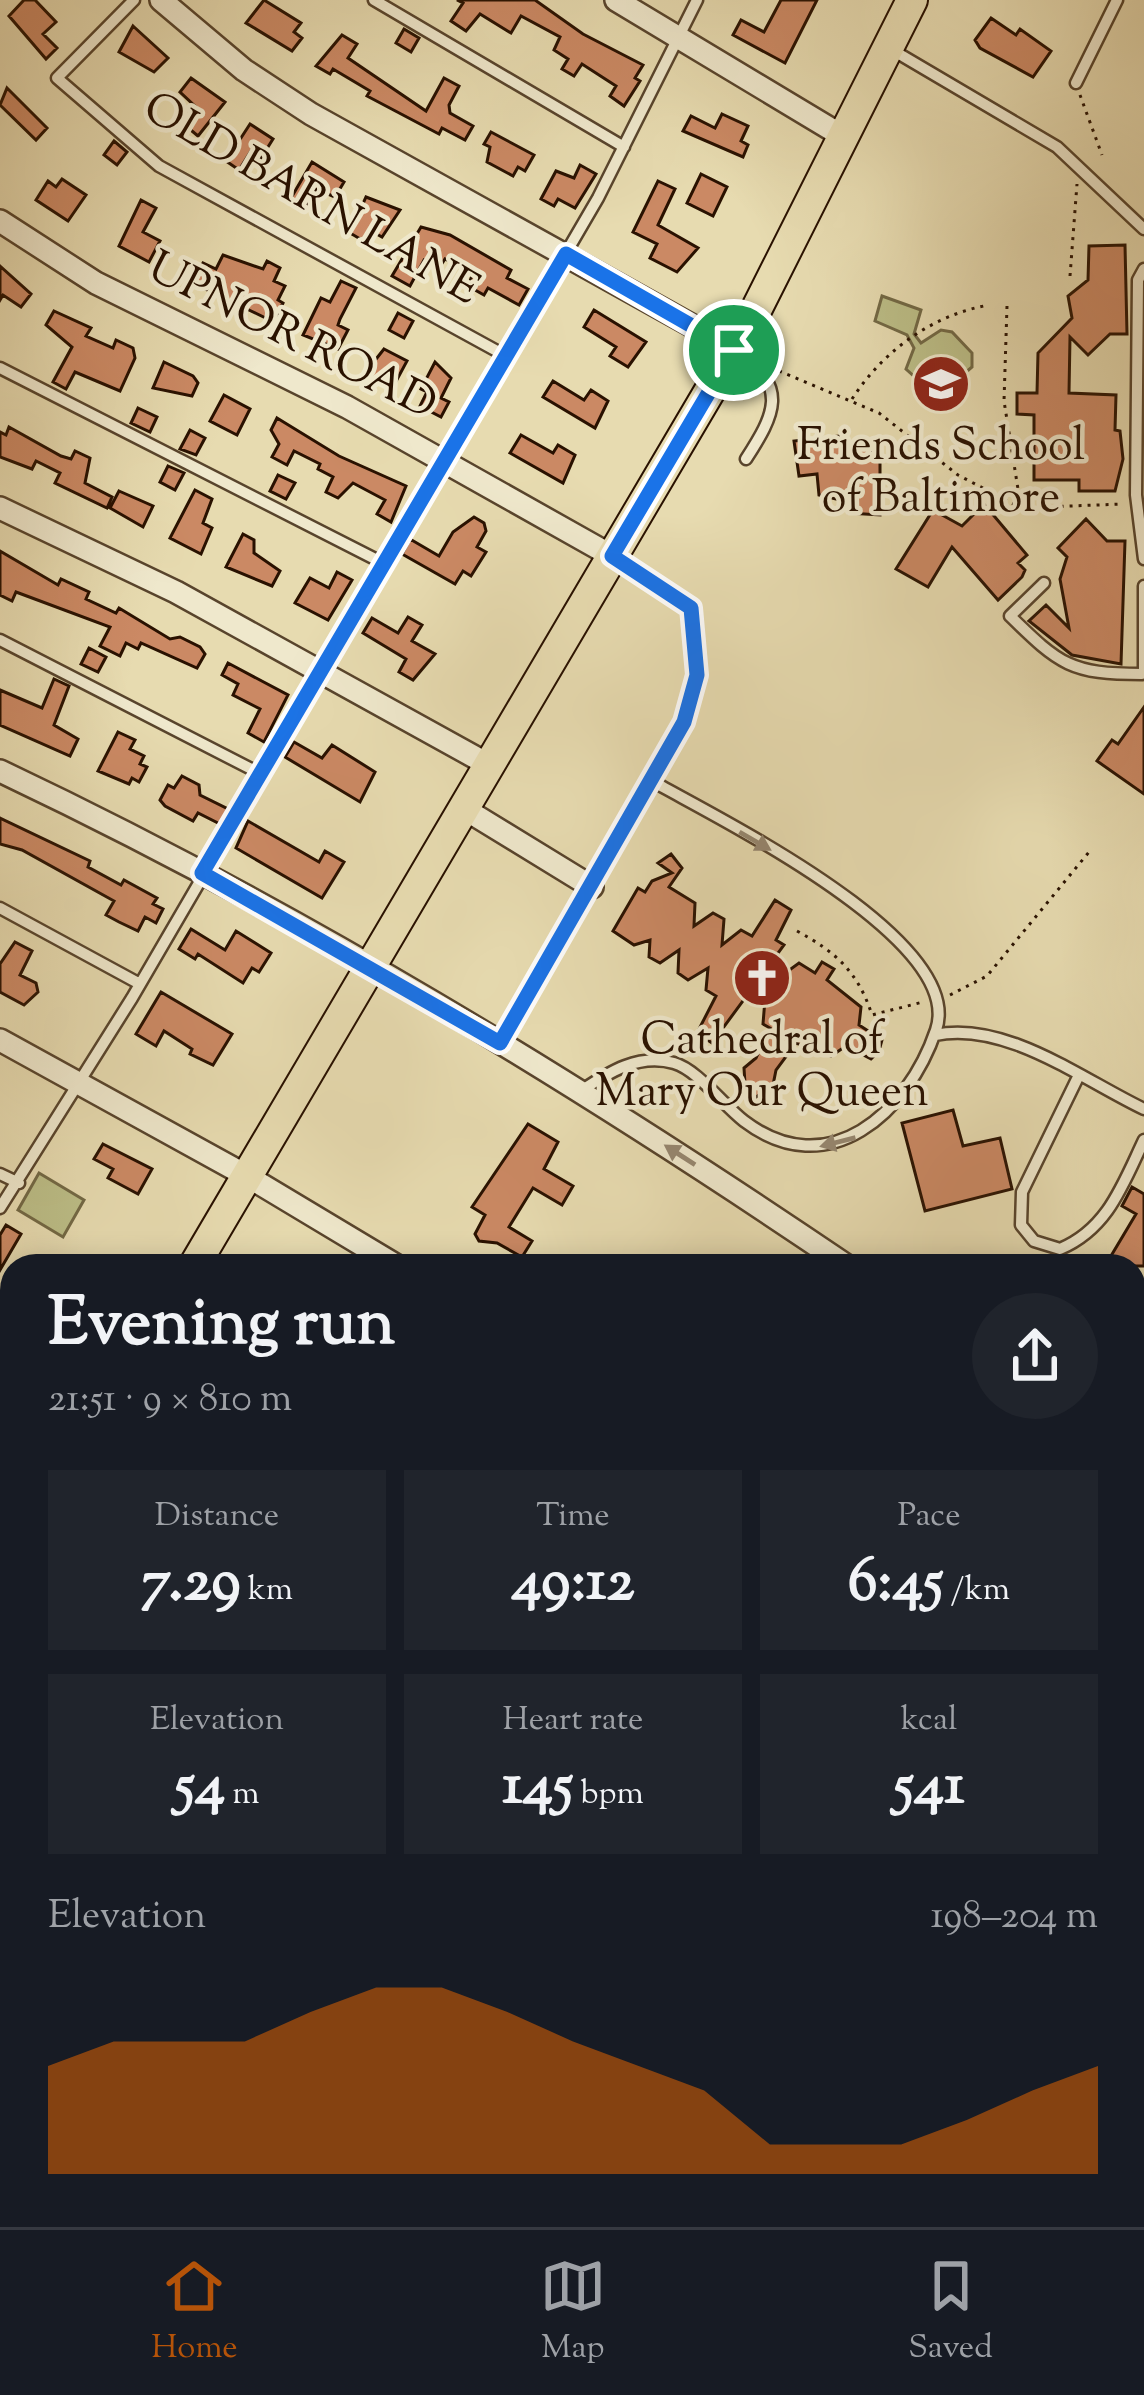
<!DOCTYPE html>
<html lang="en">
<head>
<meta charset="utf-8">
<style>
  :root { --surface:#171b24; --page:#20242c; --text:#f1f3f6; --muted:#9ea1a6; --line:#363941; --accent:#b45309 }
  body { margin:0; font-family:"Sorts Mill Goudy",serif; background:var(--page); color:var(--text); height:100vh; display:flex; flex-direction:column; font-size:45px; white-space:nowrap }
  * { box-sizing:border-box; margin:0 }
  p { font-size:39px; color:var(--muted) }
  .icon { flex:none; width:66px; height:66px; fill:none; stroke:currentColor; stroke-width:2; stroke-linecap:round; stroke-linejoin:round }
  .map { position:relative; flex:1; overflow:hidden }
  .drawer { position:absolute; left:0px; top:1254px; width:1146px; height:975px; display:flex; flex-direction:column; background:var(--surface); border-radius:36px 36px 0 0; box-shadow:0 6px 30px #0003 }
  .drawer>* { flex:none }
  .pin { position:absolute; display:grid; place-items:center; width:102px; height:102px; color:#fff; margin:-51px; border:6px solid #fff; border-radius:50%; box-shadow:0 3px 12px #0007 }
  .round { display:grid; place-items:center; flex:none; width:126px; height:126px; border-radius:63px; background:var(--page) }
  .summary { display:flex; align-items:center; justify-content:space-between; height:204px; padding:0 48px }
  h1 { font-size:66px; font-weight:700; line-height:90px }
  .stats { display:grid; grid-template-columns:repeat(3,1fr); gap:18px; height:204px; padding:12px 48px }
  .stats div { display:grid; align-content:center; border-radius:0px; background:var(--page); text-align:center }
  .stats b { font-size:60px; font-weight:700 }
  .stats small { font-size:33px; font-weight:400 }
  .stats p { font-size:33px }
  .chart { height:336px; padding:24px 48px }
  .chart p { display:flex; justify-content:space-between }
  .chart svg { width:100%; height:216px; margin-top:12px; fill:var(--accent); opacity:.7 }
  .menu { display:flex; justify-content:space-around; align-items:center; height:168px; border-top:3px solid var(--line); background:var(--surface); font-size:33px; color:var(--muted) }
  .menu a { display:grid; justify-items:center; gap:6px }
  .menu .on { color:var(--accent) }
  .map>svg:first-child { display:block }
  .green { fill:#bcbe87; stroke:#726844; stroke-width:3 }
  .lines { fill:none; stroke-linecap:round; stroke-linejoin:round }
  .stream { stroke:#6f756e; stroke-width:4.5 }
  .building { fill:#cb8964; stroke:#291100; stroke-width:3 }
  .lane-casing { stroke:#58442c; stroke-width:15 }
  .street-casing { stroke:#58442c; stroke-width:26 }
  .primary-casing { stroke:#291100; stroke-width:34 }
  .path { stroke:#291100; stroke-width:3; stroke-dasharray:3 6; stroke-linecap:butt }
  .lane { stroke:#efe8cc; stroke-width:10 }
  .street { stroke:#efe8cc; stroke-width:21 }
  .primary { stroke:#e7dbb0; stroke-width:30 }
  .oneway { fill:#968770 }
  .route-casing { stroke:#fff; stroke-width:24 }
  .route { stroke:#1a73e8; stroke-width:15 }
  .labels { text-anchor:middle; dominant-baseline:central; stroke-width:9; stroke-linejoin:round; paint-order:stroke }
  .street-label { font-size:45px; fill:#291100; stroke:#efe8cc }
  .poi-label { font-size:45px; fill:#291100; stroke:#efe8cc }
</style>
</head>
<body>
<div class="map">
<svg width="1144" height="2227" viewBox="0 0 1144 2227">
  <rect width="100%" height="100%" fill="#e7dbb0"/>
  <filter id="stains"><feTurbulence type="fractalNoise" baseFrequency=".00167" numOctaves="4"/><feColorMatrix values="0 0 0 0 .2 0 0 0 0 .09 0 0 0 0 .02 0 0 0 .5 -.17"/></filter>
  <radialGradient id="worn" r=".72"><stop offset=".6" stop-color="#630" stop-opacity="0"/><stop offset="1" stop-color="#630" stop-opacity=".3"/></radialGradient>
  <path class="green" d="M882 296 921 310 914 334 921 343 941 330 952 332 972 353V367L937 397 906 369 914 348 907 335 875 321Z
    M39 1173 84 1200 63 1237 18 1210Z"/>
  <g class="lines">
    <path class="stream" d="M1134 1672 1144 1685
      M1134 1793 1144 1791
      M866 2227 872 2222"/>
  </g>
  <path class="building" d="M24 0H35L56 22 43 34 57 48 46 59 9 16Z
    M264 0 301 23 294 32 302 38 292 51 246 23Z
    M457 0H535L583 34 643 65 635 78 640 81 624 106 610 96 616 86 582 64 574 76 562 69 568 59 554 50 560 37 521 16 511 33 480 14 466 31 451 21 463 3Z
    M781 0H817L785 63 733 35 741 20 764 32Z
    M991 18 1016 35 1020 29 1051 51 1033 77 980 48 975 40Z
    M133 26 168 58 154 72 119 52Z
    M404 29 419 38 411 52 396 43Z
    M342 35 357 44 348 58 426 111 444 78 459 86 449 105 450 113 473 126 465 140 442 128 439 134 367 96 370 91 333 69 330 74 316 66Z
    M191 78 225 102 198 136 186 126 199 110 180 92Z
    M7 88 47 128 36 140 0 105Z
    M722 114 748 126 741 141 748 145 743 157 683 131 691 116 715 128Z
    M250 124 273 139 261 158 251 151 239 170 226 161Z
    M491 132 534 155 525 171 518 167 513 176 487 162 490 147 484 144Z
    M114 141 127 152 117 165 104 155Z
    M312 162 344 182 335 197 316 189 306 207 291 198Z
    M580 165 596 174 575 208 558 199 554 206 541 199 556 171 574 178Z
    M701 174 727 187 713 216 687 203Z
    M62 179 86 195 68 221 36 200 48 181 56 187Z
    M658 181 675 189 658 225 698 248 677 272 650 258 657 244 633 232Z
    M366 197 400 210 382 237 373 232 367 243 350 233Z
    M141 200 156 208 143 232 160 241 149 262 119 246Z
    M421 227 450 235 511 270 507 278 528 289 519 305 488 288 484 295 468 286 473 273 445 259 439 268 424 260 410 286 392 276Z
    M1125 245 1127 334H1110L1088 355 1070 337 1069 393 1116 395 1115 430 1120 431 1123 459 1115 491H1079V480H1034V415L1017 414V393H1037L1038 353 1072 318 1068 296 1088 280 1089 246Z
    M223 255 263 269 267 261 280 268 274 281 285 286 278 300 283 303 274 322 193 283 203 263 216 269Z
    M0 266 31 294 21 307 3 295 0 300Z
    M341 281 356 288 340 319 338 325 348 330 338 349 303 335 321 298 330 302Z
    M594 310 646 342 628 367 610 356 616 347 584 327Z
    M54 311 91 328 86 336 113 348 116 340 133 348 135 358 120 391 75 372 66 389 53 382 72 347 46 325Z
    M398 313 413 321 404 338 389 330Z
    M384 349 407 361 393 387 365 373Z
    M164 362 193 376 198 383 192 396 153 388Z
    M435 362 451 378 441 398 449 402 441 417 420 406 427 392 421 389Z
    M553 381 584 400 591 390 608 401 595 428 543 397Z
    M224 395 250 409 237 435 210 421Z
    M138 408 157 417 150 432 131 423Z
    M277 418 339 456 406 486 391 522 377 514 385 500 353 483 338 498 326 492 333 477 318 469 320 464 294 451 287 465 272 457 279 444 271 430Z
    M9 427 61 456 71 459 75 451 90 458 85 483 112 497 107 508 55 483 60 473 36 461 32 469 0 457V432L6 435Z
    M190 430 205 438 196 455 180 449Z
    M521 435 553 453 558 445 575 455 563 483 510 453Z
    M840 436 841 448 871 445V457L880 456V515L849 513V502L819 495 817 474 799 476 794 441Z
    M168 466 184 473 175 490 160 482Z
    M278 475 295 483 286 499 270 491Z
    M195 490 212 499 203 523 212 528 201 554 170 538Z
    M119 491 153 506 143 527 110 508Z
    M984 504 1027 555 1018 563 1025 570 1022 577 998 600 952 547 928 587 896 569 933 510 962 526Z
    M474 517 484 523 486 531 477 547 486 552 471 576 463 571 455 584 402 554 410 539 439 556 453 532Z
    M1086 519 1107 541H1125L1121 664 1072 655 1029 621 1046 605 1069 628 1060 579 1067 557 1058 548Z
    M243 534 254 540V553L280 571 272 586 226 567Z
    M0 551 58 585 61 579 89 592 86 599 116 613 119 608 170 639 180 637 200 647 205 654 197 668 141 643 138 649 126 643 120 656 100 646 110 627 16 592 12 601 0 595Z
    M337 572 352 580 328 620 295 603 310 578 329 588Z
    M408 617 422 625 412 641 435 654 413 680 399 672 406 659 363 633 372 618 398 633Z
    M89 648 106 657 98 672 81 664Z
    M228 663 288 695 264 742 248 733 260 709 233 695 238 684 222 675Z
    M54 679 69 686 54 725 78 739 70 756 0 725V690L42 708Z
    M1144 707V794L1097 761 1112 740 1118 744Z
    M118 732 135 740 130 749 144 756 140 764 147 767 139 782 132 778 129 784 98 771Z
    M294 742 322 758 332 745 375 772 360 802 285 757Z
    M182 776 199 785 200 795 228 809 220 824 198 813 193 821 165 806 160 800 168 785 174 788Z
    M0 818 90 861 88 867 121 885 124 880 157 898 153 904 163 909 156 923 145 917 138 931 119 922 106 915 114 901 22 850 0 844Z
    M248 821 319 862 325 851 344 862 322 898 236 848Z
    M671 854 682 868 669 887 695 903 694 926 713 913 724 919 722 945 741 930 752 936 775 900 791 910 776 940 784 945 712 1043 697 1033 716 996 706 990 708 968 688 980 678 973 679 950 660 963 649 957 650 940 634 945 613 931 638 888 645 892 652 881 672 873 658 863Z
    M191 929 225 950 236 931 271 953 259 972 252 968 243 983 198 954 195 959 179 949Z
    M15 942 32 951 20 975 36 983 38 992 24 1005 0 992V964Z
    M822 962 834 969 827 980 861 1007 859 1025 882 1040 879 1051 871 1059 846 1046 831 1056 796 1043 776 1070 773 1085 752 1100 746 1099 744 1068 756 1058 770 1028 763 1024 766 987 799 963 815 973Z
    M161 992 232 1034 213 1065 190 1054 192 1049 164 1031 156 1046 136 1034Z
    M953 1110 963 1146 1000 1138 1012 1189 925 1211 902 1123Z
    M528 1124 558 1142 544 1169 573 1186 562 1205 533 1188 509 1227 532 1241 522 1257 497 1243 479 1241 475 1234 485 1215 472 1207Z
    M103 1144 152 1169 138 1194 108 1178 113 1169 94 1159Z
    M1132 1187 1144 1194V1266H1105L1136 1214 1122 1206Z
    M6 1225 21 1234 0 1270V1235Z"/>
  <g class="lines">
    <g class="lane-casing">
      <path id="lane" d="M134 0 57 78 159 166 506 356
        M374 0 624 147
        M889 48 1057 147 1144 229
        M1076 83 1117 0
        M1144 269 1138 280 1136 495 1144 559
        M738 352C789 387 775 414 746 459
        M0 368 383 563
        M1044 583 1010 616C1060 665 1071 674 1142 674
        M1144 586V673
        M0 640 261 774
        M0 908 140 984
        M935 1035C1005 1020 1083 1080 1144 1109
        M500 1043 684 722 697 675 690 608 614 558
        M1079 1075 1022 1192 1021 1225 1034 1241 1060 1249C1108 1229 1123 1184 1144 1140
        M581 1091C609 1072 639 1053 674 1063 698 1070 723 1105 744 1121 828 1185 908 1113 936 1030 967 940 717 818 654 782
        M0 1174 19 1183
        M0 1208 132 998 598 198 697 0
        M0 1457 12 1436
        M0 1489 12 1504
        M1134 2161 1144 2151
        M466 2217 471 2227
        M503 2227 507 2217
        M663 2227 669 2217
        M1077 2227 1086 2217"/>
    </g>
    <g class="street-casing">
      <path id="street" d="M161 0 244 70 311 114 734 349
        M616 0 844 137
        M0 221 96 283 347 407 612 556
        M0 508 176 592 489 765
        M0 771C296 911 577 1083 847 1266
        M463 808 592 887
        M0 1040 247 1176 397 1266
        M1134 1460 1144 1467
        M1134 1529 1144 1519
        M0 1961 12 1965
        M0 2058 12 2036
        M273 2227 278 2217"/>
    </g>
    <g class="primary-casing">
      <path id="primary" d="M194 1266 748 326 912 0
        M0 1591 12 1571
        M0 1613 12 1626
        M947 2217 959 2227
        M1007 2217 1020 2227"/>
    </g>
    <path class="path" d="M1080 95 1102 155
      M1070 276 1077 184
      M1007 306 1004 401 1021 508 1122 504
      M779 371 879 413 958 475 1019 507
      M852 399C883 351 932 315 989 305
      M797 931C836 952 858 972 872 1015L923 1002
      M950 995 987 976 1089 852
      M1134 1957 1144 1958
      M1135 2216 1144 2209
      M1119 2227 1134 2217
      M1139 2227 1144 2221"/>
    <use href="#lane" class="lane"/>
    <use href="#street" class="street"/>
    <use href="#primary" class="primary"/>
  </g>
  <defs><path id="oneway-solid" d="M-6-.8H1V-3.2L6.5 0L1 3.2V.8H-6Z" transform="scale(3)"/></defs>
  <g class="oneway">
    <use href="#oneway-solid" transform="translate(755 841) rotate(30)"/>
    <use href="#oneway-solid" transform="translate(838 1142) rotate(166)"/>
    <use href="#oneway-solid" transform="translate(680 1155) rotate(-147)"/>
  </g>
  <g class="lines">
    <g class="route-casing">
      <path id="route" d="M566 254 734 350 612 556 691 608 697 675 684 722 500 1043 202 873Z"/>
    </g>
    <use href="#route" class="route"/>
  </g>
  <defs>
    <g id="school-disc" transform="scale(3)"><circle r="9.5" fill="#8f2418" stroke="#efe8cc"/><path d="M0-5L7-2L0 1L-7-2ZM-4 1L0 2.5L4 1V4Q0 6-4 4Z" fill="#fff"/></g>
    <g id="church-disc" transform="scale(3)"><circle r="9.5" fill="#8f2418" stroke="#efe8cc"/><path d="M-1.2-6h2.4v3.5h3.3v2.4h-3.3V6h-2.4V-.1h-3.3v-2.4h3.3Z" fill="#fff"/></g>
  </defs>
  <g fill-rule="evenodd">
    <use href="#school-disc" x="941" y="384"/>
    <use href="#church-disc" x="762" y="978"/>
  </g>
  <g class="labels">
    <g class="street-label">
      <text transform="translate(310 201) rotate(30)">OLD BARN LANE</text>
      <text transform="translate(291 338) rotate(27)">UPNOR ROAD</text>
    </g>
    <g class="poi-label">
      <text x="941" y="448">Friends School<tspan x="941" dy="52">of Baltimore</tspan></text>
      <text x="762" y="1042">Cathedral of<tspan x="762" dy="52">Mary Our Queen</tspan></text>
    </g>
  </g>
  <rect width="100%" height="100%" filter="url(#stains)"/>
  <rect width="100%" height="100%" fill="url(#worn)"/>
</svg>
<div class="pin" style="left:734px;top:350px;background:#1e9e55"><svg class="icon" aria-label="arrive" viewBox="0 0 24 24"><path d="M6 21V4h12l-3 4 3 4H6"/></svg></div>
<section class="drawer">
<div class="summary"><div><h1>Evening run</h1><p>21:51 · 9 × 810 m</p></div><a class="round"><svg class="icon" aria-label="share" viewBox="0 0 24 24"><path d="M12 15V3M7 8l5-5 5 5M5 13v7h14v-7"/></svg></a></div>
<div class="stats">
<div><p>Distance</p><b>7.29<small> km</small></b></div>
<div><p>Time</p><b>49:12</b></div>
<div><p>Pace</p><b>6:45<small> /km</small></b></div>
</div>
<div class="stats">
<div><p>Elevation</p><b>54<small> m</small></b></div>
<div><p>Heart rate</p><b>145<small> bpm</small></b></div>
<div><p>kcal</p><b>541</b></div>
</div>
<div class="chart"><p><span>Elevation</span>198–204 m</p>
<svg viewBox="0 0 160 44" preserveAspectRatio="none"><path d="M0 44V22L10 17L20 17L30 17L40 11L50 6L60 6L70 11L80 17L90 22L100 27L110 38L120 38L130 38L140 33L150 27L160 22V44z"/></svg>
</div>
</section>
</div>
<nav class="menu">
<a class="on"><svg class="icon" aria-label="home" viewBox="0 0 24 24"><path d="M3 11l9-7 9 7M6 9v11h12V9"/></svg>Home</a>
<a><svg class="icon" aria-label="map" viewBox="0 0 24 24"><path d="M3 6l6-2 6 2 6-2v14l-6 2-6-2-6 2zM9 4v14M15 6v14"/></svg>Map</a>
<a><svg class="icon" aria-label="saved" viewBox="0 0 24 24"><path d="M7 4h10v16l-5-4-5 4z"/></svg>Saved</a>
</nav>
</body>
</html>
